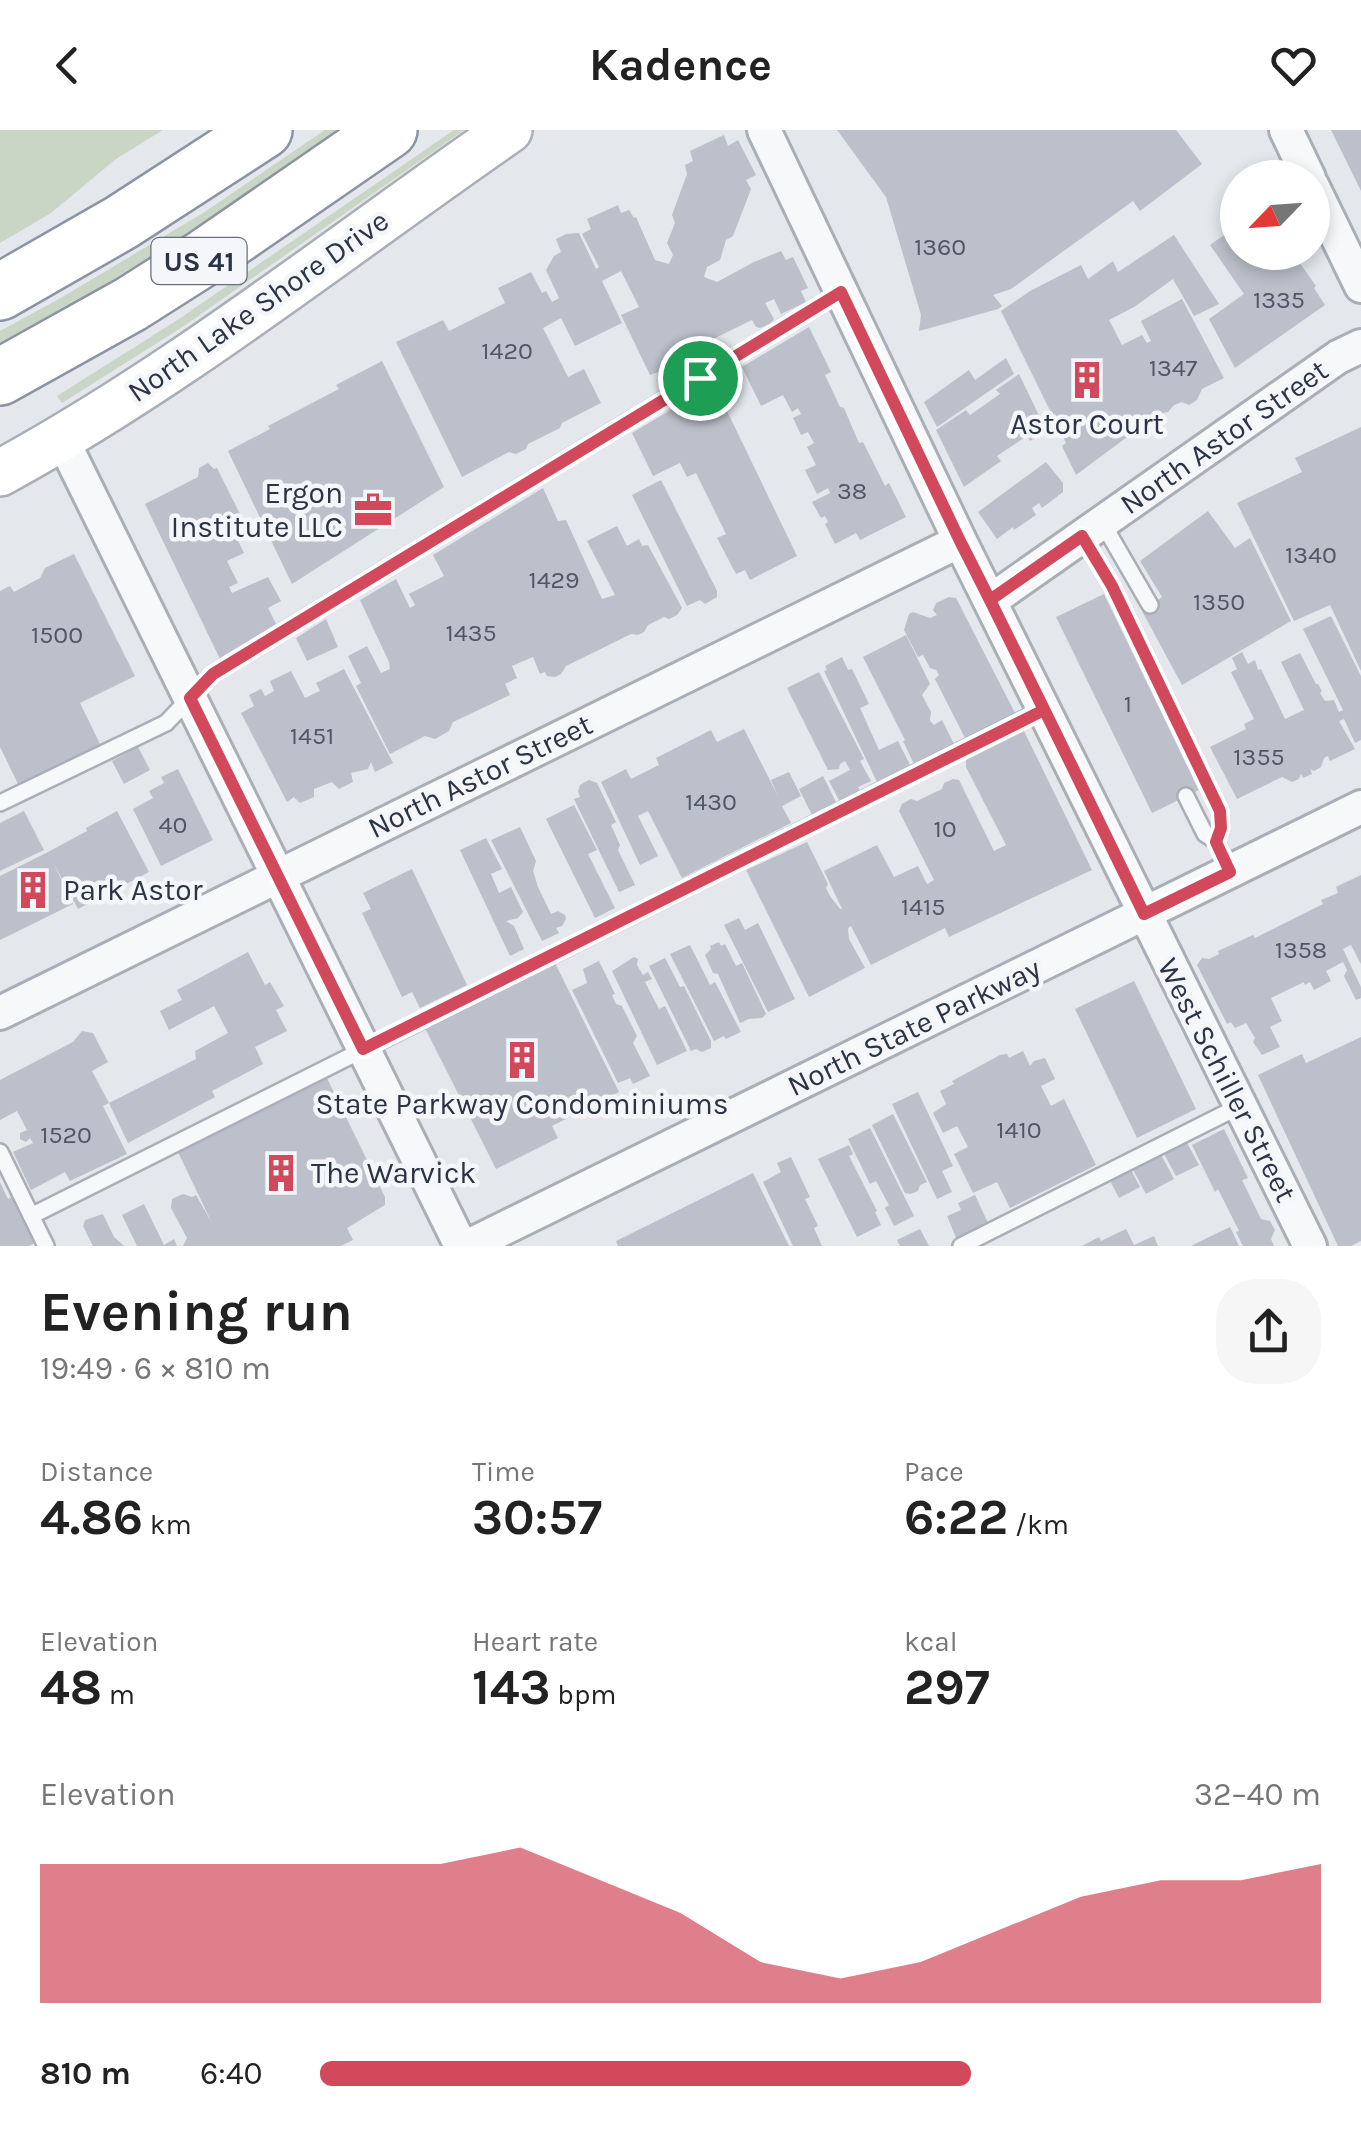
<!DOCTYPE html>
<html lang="en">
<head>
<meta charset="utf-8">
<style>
  :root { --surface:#fff; --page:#f6f6f6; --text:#222; --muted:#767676; --accent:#d1495b }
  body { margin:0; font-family:Karla,sans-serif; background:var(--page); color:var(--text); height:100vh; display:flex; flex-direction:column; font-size:38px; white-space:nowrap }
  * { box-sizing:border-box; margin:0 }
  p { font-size:32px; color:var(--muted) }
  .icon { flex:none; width:55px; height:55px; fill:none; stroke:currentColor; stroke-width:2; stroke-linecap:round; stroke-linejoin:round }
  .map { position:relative; height:1116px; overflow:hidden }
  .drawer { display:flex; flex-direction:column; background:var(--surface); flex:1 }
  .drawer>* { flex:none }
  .needle { width:65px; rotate:245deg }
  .buttons { position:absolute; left:1220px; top:30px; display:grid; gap:20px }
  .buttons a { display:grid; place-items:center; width:110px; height:110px; border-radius:50%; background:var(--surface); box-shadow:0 5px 15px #0003; font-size:50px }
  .pin { position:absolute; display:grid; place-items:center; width:85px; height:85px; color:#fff; margin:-42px; border:5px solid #fff; border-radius:50%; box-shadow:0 2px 10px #0007 }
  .round { display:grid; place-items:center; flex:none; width:105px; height:105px; border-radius:40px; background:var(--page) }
  .headline { display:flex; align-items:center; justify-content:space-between; height:170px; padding:0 40px }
  h1 { font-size:55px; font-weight:700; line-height:75px }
  .metrics { display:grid; grid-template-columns:repeat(3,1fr); gap:15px; height:170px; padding:10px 40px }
  .metrics div { display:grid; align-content:center }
  .metrics b { font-size:50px; font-weight:700 }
  .metrics small { font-size:28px; font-weight:400 }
  .metrics p { font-size:28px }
  .chart { height:280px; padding:20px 40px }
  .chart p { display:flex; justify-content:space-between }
  .chart svg { width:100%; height:180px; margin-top:10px; fill:var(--accent); opacity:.7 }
  ul { padding:0 40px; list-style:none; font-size:32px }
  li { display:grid; grid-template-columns:160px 120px 1fr; align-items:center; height:75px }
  li i { height:25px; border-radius:12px; background:var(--accent) }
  header { display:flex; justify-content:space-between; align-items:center; height:130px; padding:0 40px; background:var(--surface); font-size:45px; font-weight:700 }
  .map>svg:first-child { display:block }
  .green { fill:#c9d6c5 }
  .building { fill:#bbc0ca }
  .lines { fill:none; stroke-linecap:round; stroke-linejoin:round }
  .service-casing { stroke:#a9aeb7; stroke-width:20 }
  .minor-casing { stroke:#a9aeb7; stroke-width:38 }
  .secondary-casing { stroke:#a9aeb7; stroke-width:50 }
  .motorway-casing { stroke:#8b94a3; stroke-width:60 }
  .service { stroke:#f7f8fa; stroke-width:15 }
  .minor { stroke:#f7f8fa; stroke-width:32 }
  .secondary { stroke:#fff; stroke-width:45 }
  .motorway { stroke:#fff; stroke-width:55 }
  .route-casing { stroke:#fff; stroke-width:20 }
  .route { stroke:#d1495b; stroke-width:12 }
  .labels { text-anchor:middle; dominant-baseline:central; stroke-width:9; stroke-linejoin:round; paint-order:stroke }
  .number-label { font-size:25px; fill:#4f5766 }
  .shield { fill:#f4f6f9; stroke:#676e7b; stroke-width:2.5 }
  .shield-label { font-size:28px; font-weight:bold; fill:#2b3445 }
  .street-label { font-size:30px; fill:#2b3445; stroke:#f4f6f9 }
  .poi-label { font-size:30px; fill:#2b3445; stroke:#f4f6f9 }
</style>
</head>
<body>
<header><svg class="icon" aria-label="back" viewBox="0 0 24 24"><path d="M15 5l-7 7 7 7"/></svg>Kadence<svg class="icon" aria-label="heart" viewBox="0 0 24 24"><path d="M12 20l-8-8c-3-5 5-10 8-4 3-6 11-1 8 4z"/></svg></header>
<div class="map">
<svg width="1361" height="1116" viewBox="0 0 1361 1116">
  <rect width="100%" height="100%" fill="#e4e7ec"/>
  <path class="green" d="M0 0H163L116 29 51 83 0 113Z
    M325 0H343L223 83 92 162 0 213V201L59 169 203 83Z
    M454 0H464L184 196 62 273 57 266 179 189Z"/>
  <path class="building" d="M837 0H1176L1202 34 1140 81 1133 71 1011 159 993 165 1002 176 998 179 919 201 921 185 886 67Z
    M1331 0H1361V61Z
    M724 5 728 16 738 10 756 45 746 50 751 59 733 106 726 110 720 130 707 137 704 147 717 152 754 132 781 121 786 130 793 127 808 158 801 161 806 172 781 184 774 169 765 173 774 189 771 193 760 198 756 197 752 190 705 213 703 219 685 228 683 233 650 245 621 185 639 177 621 141 602 151 622 193 575 216 561 188 543 198 568 247 584 239 601 273 562 293 560 298 528 314 526 319 516 324 509 322 462 347 396 212 443 190 449 201 505 173 498 158 531 142 542 163 546 161 552 172 559 168 546 140 554 126 561 122 556 109 566 104 579 103 596 139 599 137 582 104 591 99 587 89 618 75 621 83 629 80 634 88 636 87 655 130 669 134 673 125 667 113 675 93 672 85 687 44 685 35 693 31 690 21Z
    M1238 95V122H1292L1316 156 1314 158 1325 175 1235 238 1209 189 1244 164 1210 115Z
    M1174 105 1219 174 1194 186 1173 149 1134 177 1109 190 1122 215 1142 205 1147 213 1151 211 1141 191 1182 169 1224 248 1202 259 1197 270 1189 275 1182 272 1174 275 1168 282 1158 284 1076 345 1062 316 1066 313 1001 181 1030 161 1081 135 1088 149 1113 131 1118 142Z
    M809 197 831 242 825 245 840 277 844 278 859 313 863 312 885 356 889 353 906 387 860 410 856 403 835 414 825 394 828 392 825 386 821 388 812 372 830 363 828 358 817 364 805 340 816 335 807 317 814 313 808 302 801 305 793 288 801 284 798 278 792 282 783 265 761 276 742 237Z
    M1006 228 1014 244 937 297 924 272 969 240 975 250Z
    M382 231 444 357 292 454 228 321 270 299 268 296 339 259 336 255Z
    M1019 244 1046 300 1030 311 1027 306 997 326 1001 331 964 357 936 300 966 280 970 285 1000 264 996 260Z
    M714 254 797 426 750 450 745 440 736 444 717 408 726 404 696 343 687 347 680 333 653 346 632 303Z
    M1361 297V541L1330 475 1294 491 1237 373 1302 342 1295 328Z
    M1046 332 1063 353V362L1042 378 1039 373 1032 378 1036 385 1014 400 1013 397 997 409 978 382Z
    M208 333 214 339 217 338 241 386 229 392 244 423 227 431 238 453 229 457 232 463 268 447 281 471 268 478 279 500 220 529 145 374 198 347 199 338Z
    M661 350 717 461V467L705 474 700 470 687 476 632 365Z
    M543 358 558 391 566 390 602 469 615 465 587 411 617 396 627 416 639 409 642 416 648 415 682 478 677 485 669 489 664 487 648 495 644 502 638 505 631 504 566 536 561 544 555 547 547 546 545 542 540 544 533 527 512 536 517 548 505 554 510 565 453 592 449 601 435 609 425 606 390 624 356 556 361 553 348 526 367 516 381 543 390 539 389 532 360 470 396 449 410 478 415 475 409 464 444 446 433 425Z
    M1208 381 1235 418 1250 408 1291 491 1182 555 1142 481 1162 467 1140 431Z
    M74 424 135 546 80 573 101 616 19 656 0 617V461L10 456 14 462 40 448 45 438Z
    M1104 464 1199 660 1152 683 1056 487Z
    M949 467 956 468 1015 583 965 608 935 549 939 545 936 540 930 538 923 525 918 527 904 500 909 484 913 482 930 488 937 485 933 480 936 473Z
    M1331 486 1361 546V610L1355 613 1344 589 1339 591 1355 619 1330 631 1328 626 1324 628 1321 637 1314 641 1310 639 1312 644 1303 648 1301 644 1299 649 1292 652 1282 647 1237 669 1210 617 1246 599 1244 594 1254 589 1231 542 1237 539 1232 528 1242 522 1248 534 1255 530 1258 540 1261 539 1285 589 1304 580 1281 532 1300 523 1316 554H1318L1322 561 1320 563 1325 571 1334 570 1339 582 1343 580 1303 499Z
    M326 489 338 517 307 531 296 508Z
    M906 505 930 554 922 565 931 582 930 591 934 595 942 590 954 614 914 634 903 611 905 610 863 527Z
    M842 527 848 540 852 539 869 574 860 578 879 620 898 611 910 635 877 652 824 541 827 540 825 536Z
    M344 539 393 633 375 642 371 632 368 639 351 643 353 652 339 659 332 652 314 659V667L300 673 294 667 287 672 241 583 254 576 249 565 261 559 265 566 274 561 270 551 291 541 305 568 320 561 316 553Z
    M819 542 864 629 860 631 871 651 858 657 860 661 840 672 829 651 850 640 845 631 840 634 839 639 828 640 787 558Z
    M744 599 778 666 771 650 789 642 801 666 782 676 791 693 682 748 648 681 638 686 658 726 640 735 601 652 626 639 631 649 659 635 656 628 711 600 717 612Z
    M1023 599 1092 740 949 807 945 798 871 835 851 796 848 798 849 809 865 838 809 867 746 740 807 712 828 754 826 758 830 766 840 779H842L824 741 877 715 894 747 918 736 927 754 934 750 899 681 902 674 911 669 917 671 942 659 944 653 953 649 959 650 994 721 1006 715 966 637V628L976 620Z
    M138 617 150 640 124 654 112 631Z
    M178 639 213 710 161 736 133 679 153 668 149 661 164 653 161 647Z
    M823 646 836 672 812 685 799 659Z
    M589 650 597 653 616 692 611 695 620 715 618 720 635 755 619 762 574 669 580 667 578 661 580 655Z
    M574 675 597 720 588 724 615 778 595 788 546 689Z
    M24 681 44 720 0 741V693Z
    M117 681 149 742 78 779 53 732 73 774 0 810V746L48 722 87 701 86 698Z
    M520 697 536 731 533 741 538 757 551 784 558 781 565 785 566 789 562 796 556 798 559 803 542 811 491 710Z
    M486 708 502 739 491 744 499 763 511 757 523 782 518 788 506 791 514 796 524 819 510 826 460 720Z
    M412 739 467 855 420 878 412 862 402 867 362 783 371 779 363 763Z
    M1361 745V834L1351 815 1343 819 1361 857V868L1356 870 1344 846 1347 840 1343 832 1326 841 1331 851 1314 860 1310 852 1305 855 1304 852 1271 868 1282 891 1270 897 1280 917 1262 925 1253 912 1255 908 1246 893 1235 898 1231 892 1227 894 1197 835 1202 828 1209 829 1219 824 1218 821 1253 805 1255 808 1323 774 1321 770 1338 763 1336 757Z
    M739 788 745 800 758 793 795 869 768 882 724 795Z
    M719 812 721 816 725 814 736 836 742 833 766 884 762 888 749 889 740 893 718 844 713 843 705 825 711 819 710 816Z
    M690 815 710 855 715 852 741 902 726 909 724 906 714 911 670 824Z
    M248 822 265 855 270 852 284 876 276 880 287 901 255 917 263 934 212 961 215 967 128 1013 109 973 196 929 195 921 228 903 214 876 169 900 160 881 182 870 177 860Z
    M634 827 638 829 637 835 643 845 648 842 652 849 645 852 659 879 665 876 687 921 657 935 612 841Z
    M665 828 680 857 684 856 711 911V918L702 922 696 919 691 921 649 836Z
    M599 831 615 864 612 865 616 874 622 876 637 906 633 913 650 946 633 954 630 948 618 953 572 860 587 853 583 839Z
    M555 833 619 962 552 996 558 1008 496 1039 425 898Z
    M1134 851 1196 979 1137 1008 1075 879Z
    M82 901 93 903 108 932 92 941 109 973 103 976 127 1024 70 1051 65 1042 31 1060 13 1022 33 1013 30 1008 26 1012 20 1009V1003L27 1000 17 981 0 990V950L73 912Z
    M1361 907V1111L1351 1116H1338L1258 945 1302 924 1306 933Z
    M1023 921 1030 936 1034 931 1045 928 1055 949 1041 956 1051 976 1064 969 1096 1035 1010 1078 997 1052 973 1063 954 1024 968 1017 957 996 943 1003 933 983 946 974 940 961 954 954 952 951 1000 925 1007 924 1009 928Z
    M325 944 385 1067V1075L347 1098 353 1110 341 1116H183L187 1108 171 1078 172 1069 183 1064 192 1067 196 1065 212 1093 177 1020Z
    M918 962 953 1036 942 1041 952 1062 937 1069 892 974Z
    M893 984 927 1052 920 1055 918 1061 910 1064 905 1063 872 995Z
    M870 998 914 1086 894 1096 885 1078 889 1075 876 1051 870 1054 848 1009Z
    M1224 999 1248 1048 1242 1050 1261 1089 1270 1091 1275 1100 1271 1109 1274 1116H1243L1236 1102 1239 1101 1218 1059 1215 1062 1192 1015Z
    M1186 1011 1199 1035 1176 1046 1163 1022Z
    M849 1015 853 1024 849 1026 877 1081 875 1082 881 1095 857 1107 818 1029Z
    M1159 1021 1174 1049 1146 1064 1131 1036Z
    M791 1027 810 1067 805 1069 818 1096 814 1098 822 1116H793L763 1052 781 1042 777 1033Z
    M1128 1034 1140 1057 1119 1068 1107 1045Z
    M753 1043 789 1116H618L616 1111Z
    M0 1052 8 1069 13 1066 37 1112 29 1116H0Z
    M975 1065 989 1095 957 1110 947 1086 961 1080 958 1073Z
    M144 1074 164 1115 174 1109 177 1116H137L122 1085Z
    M103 1084 114 1107 124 1116H93L83 1096 85 1090Z
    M1230 1097 1239 1116H1191L1203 1110Z
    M920 1099 929 1116H900L897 1110Z
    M1126 1099 1134 1115 1154 1106 1158 1116H1082L1099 1107 1101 1111Z"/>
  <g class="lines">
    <g class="service-casing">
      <path id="service" d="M1102 392 1150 475
        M1082 406 1112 456 1220 681 1221 698 1216 711
        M1186 666 1205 704 1216 711 1230 742
        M0 673 166 593 213 544 841 162
        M0 1022 46 1116
        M31 1086 1044 579
        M961 1116 1240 976"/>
    </g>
    <g class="minor-casing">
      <path id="minor" d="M764 0 960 411 1310 1116
        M1286 0 1309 48
        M1312 55 1361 156
        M62 309 461 1116
        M990 471 1338 227 1361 216
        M0 883 960 411
        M468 1116 1361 677"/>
    </g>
    <g class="secondary-casing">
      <path id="secondary" d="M0 343C180 245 341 116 509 0"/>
    </g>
    <g class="motorway-casing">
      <path id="motorway" d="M0 162 122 92 264 0
        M0 247 131 174 205 127 389 0"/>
    </g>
    <use href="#service" class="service"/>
    <use href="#minor" class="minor"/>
    <use href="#secondary" class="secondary"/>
    <use href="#motorway" class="motorway"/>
  </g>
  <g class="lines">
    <g class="route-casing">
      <path id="route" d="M700 248 213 544 190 568 363 919 1044 580 990 470 1082 406 1112 456 1220 681 1221 698 1216 712 1230 742 1144 784C1083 659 1023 534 960 411L841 162 700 248"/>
    </g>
    <use href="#route" class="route"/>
  </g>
  <defs>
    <g id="building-bare" transform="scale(3)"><path d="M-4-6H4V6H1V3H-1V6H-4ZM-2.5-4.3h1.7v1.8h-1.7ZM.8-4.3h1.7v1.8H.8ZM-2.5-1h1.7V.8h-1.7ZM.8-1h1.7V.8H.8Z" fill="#d1495b" stroke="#f4f6f9" stroke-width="2.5" paint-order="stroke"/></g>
    <g id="office-bare" transform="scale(3)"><path d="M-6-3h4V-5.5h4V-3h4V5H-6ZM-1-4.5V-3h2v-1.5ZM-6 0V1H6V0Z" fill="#d1495b" stroke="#f4f6f9" stroke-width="2.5" paint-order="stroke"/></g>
  </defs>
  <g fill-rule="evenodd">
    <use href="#building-bare" x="1087" y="250"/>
    <use href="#office-bare" x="373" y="380"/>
    <use href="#building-bare" x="33" y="760"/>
    <use href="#building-bare" x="522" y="930"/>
    <use href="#building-bare" x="281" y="1043"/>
  </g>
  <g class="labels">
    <g class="number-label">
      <text x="940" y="116">1360</text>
      <text x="1279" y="169">1335</text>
      <text x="507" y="220">1420</text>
      <text x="1173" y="237">1347</text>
      <text x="852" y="360">38</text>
      <text x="1311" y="424">1340</text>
      <text x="554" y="449">1429</text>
      <text x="1219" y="471">1350</text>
      <text x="471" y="502">1435</text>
      <text x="57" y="504">1500</text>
      <text x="1128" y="573">1</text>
      <text x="312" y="605">1451</text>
      <text x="1259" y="626">1355</text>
      <text x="711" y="671">1430</text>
      <text x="173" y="694">40</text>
      <text x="945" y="698">10</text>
      <text x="923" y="776">1415</text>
      <text x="1301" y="819">1358</text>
      <text x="1019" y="999">1410</text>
      <text x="66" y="1004">1520</text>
    </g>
    <rect class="shield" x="151.5" y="108" width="95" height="46" rx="8"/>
    <g class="shield-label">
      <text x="199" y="131">US 41</text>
    </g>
    <g class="street-label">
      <text transform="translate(258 176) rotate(-35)">North Lake Shore Drive</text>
      <text transform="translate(1224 307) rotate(-35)">North Astor Street</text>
      <text transform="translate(480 646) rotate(-26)">North Astor Street</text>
      <text transform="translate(914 897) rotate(-26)">North State Parkway</text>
      <text transform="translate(1227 950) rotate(63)">West Schiller Street</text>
    </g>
    <g class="poi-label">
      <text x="1087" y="294">Astor Court</text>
      <text x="343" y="363" text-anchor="end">Ergon<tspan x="343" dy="34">Institute LLC</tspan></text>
      <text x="63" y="760" text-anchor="start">Park Astor</text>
      <text x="522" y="974">State Parkway Condominiums</text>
      <text x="311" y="1043" text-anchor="start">The Warvick</text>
    </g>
  </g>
</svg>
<div class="buttons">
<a><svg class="needle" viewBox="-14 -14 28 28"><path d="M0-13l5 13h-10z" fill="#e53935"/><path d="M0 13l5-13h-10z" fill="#767676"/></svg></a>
</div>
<div class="pin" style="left:700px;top:248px;background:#1e9e55"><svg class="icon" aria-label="arrive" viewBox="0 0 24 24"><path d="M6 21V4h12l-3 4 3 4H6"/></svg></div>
</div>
<section class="drawer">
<div class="headline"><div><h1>Evening run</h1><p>19:49 · 6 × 810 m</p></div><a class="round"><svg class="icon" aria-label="share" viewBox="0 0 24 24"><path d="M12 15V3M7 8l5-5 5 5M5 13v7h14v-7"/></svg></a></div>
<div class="metrics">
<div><p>Distance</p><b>4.86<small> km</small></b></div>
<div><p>Time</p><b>30:57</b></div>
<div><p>Pace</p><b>6:22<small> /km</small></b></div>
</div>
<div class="metrics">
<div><p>Elevation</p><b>48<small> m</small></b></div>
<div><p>Heart rate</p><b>143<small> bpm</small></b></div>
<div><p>kcal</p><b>297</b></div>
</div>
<div class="chart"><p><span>Elevation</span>32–40 m</p>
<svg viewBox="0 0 160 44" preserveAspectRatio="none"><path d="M0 44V10L10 10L20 10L30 10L40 10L50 10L60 6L70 14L80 22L90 34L100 38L110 34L120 26L130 18L140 14L150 14L160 10V44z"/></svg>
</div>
<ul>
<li><b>810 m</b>6:40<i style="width:65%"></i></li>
</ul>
</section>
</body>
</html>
